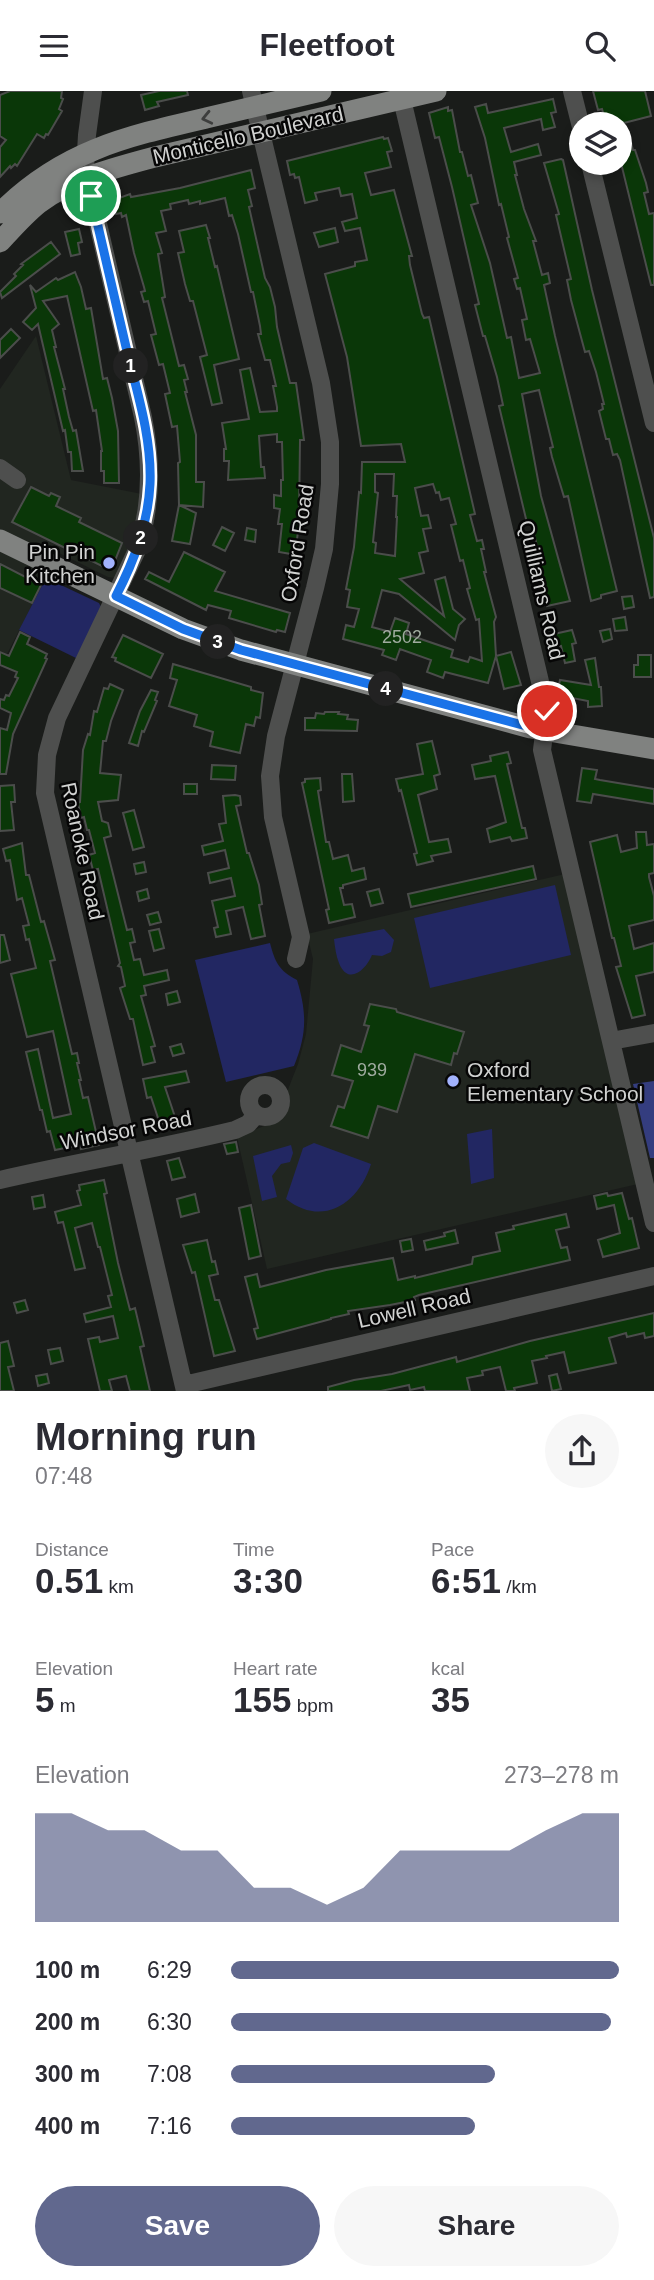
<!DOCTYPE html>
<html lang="en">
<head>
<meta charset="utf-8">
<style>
  :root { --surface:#fff; --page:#f7f7f7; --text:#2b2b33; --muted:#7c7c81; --accent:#61688e }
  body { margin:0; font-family:Arial,sans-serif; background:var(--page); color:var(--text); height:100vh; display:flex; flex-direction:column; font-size:26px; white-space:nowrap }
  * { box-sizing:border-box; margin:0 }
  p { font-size:23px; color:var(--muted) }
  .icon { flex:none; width:38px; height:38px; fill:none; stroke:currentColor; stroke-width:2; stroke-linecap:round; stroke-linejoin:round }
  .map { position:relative; height:1300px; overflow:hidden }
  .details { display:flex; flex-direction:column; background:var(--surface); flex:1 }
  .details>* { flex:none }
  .tools { position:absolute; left:569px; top:21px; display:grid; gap:14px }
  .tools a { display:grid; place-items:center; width:63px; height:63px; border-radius:50%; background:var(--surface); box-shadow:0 4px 10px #0003; font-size:35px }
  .pin { position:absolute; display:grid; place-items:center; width:60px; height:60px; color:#fff; margin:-30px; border:4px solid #fff; border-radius:50%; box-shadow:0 2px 7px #0007 }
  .km { position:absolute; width:35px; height:35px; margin:-18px; border-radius:50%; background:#222; color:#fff; font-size:19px; line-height:35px; text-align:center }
  .round { display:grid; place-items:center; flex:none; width:74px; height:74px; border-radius:37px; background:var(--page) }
  .headline { display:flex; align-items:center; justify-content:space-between; height:119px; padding:0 35px }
  h1 { font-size:38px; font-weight:700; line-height:52px }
  .metrics { display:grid; grid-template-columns:repeat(3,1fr); gap:10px; height:119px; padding:7px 35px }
  .metrics div { display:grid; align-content:center }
  .metrics b { font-size:35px; font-weight:700 }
  .metrics small { font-size:19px; font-weight:400 }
  .metrics p { font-size:19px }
  .chart { height:196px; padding:14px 35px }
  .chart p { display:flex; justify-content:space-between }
  .chart svg { width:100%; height:126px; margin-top:7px; fill:var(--accent); opacity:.7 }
  .button { display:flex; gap:14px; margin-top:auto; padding:14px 35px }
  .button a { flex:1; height:80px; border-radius:42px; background:var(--accent); color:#fff; font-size:28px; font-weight:700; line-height:80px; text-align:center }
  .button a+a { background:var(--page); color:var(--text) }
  ul { padding:0 35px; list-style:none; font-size:23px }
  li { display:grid; grid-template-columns:112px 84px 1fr; align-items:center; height:52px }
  li i { height:18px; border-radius:9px; background:var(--accent) }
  header { display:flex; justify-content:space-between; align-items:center; height:91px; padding:0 35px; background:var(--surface); font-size:32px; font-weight:700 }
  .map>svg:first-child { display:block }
  .built { fill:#212620 }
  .green { fill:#222762 }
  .forest { fill:#343d7f }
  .building { fill:#0a3708; stroke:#4b4d4b; stroke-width:2; fill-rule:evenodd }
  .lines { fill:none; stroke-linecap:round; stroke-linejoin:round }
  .minor { stroke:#4e4f4e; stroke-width:18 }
  .major { stroke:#808280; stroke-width:21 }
  .oneway { stroke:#3d3e3d }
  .route-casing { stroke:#fff; stroke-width:14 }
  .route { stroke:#1a73e8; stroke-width:9 }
  .poi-dot { fill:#a2b2fd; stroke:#060606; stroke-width:2.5 }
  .labels { text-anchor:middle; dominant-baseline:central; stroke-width:5; stroke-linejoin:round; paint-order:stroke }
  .number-label { font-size:18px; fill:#9fab9f }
  .street-label { font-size:21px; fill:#d1d2d1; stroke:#060606 }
  .poi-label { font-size:21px; fill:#d1d2d1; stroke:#060606; text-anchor:end }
</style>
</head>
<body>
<header><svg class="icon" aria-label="menu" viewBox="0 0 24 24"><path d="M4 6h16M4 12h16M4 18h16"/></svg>Fleetfoot<svg class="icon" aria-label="search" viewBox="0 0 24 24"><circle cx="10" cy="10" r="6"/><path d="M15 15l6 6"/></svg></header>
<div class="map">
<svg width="654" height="1300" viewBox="0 0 654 1300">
  <rect width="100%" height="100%" fill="#1a1c1a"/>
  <path class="built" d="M36 245 71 389 142 403 134 447 115 487 108 486 59 462 7 563 0 560V298Z
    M565 783 638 1093 267 1178 237 1046 269 1033 278 1027 284 1019 285 1006 298 973 306 943 313 868 307 843Z"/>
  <path class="green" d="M46 487 99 512 101 516 78 568 19 539Z
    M555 794 571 864 430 897 414 827Z
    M384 838 394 849 391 861 382 865 372 864C366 879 348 895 339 872 336 865 335 856 334 848Z
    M270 852C275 871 279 880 297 889 307 922 307 943 294 975L226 991 195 869Z
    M492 1038 494 1087 471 1093 467 1043Z
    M314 1052 371 1073C359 1112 323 1137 286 1108L303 1057Z
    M291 1054 293 1062 290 1071 281 1073 272 1085 277 1106 262 1110 253 1065Z"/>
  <path class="forest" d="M654 990V1067H650L633 993Z"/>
  <path class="building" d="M10 0H62L61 7 63 8 59 18 62 20 48 44 46 43 44 47 37 43 17 75 15 73 11 77 10 75 0 86V56L6 49 0 45V4Z
    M159 0H187L188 4 157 11 159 15 145 19 141 4Z
    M593 0H645L651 25 620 33H606L602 18 598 19Z
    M553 8 556 21 551 22 555 36 543 39 541 28 504 37 511 61 538 53 541 64 514 71 517 84H515L524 118 536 150H533L542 184 548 182 550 192 544 194 555 245 617 500 601 504V507L591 510 568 405 564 406 552 366 550 357 553 356 539 299 522 303 541 405 570 510 547 515 535 460 538 459 531 431 527 432 504 336 499 315 503 314 497 286 485 245H483L475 214 479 213 452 96 439 46 435 47 429 22 448 16V20L452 19 460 61H462L468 85 471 84 478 112 471 114 490 172 507 247 511 246 519 287 540 282 530 248 526 249 522 229 527 228 520 197 517 198 514 188 518 187 507 147 509 146 501 113 499 114 485 47 475 16 486 13 488 22Z
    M383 46 384 48 388 47 392 60 387 61 391 76 365 82 371 104 394 99 412 165H409L410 174 422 223 424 227 429 226 475 423 470 424 477 450 482 449 484 458H481L486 481H484L496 526 494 531 496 565 488 592 445 581 443 587 427 581 431 569 400 558 396 569 382 564 384 559 343 548 346 534 354 536 359 518 347 516 350 499 346 498 354 456 359 401 361 402 362 371H405L401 353 361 355 347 266 325 183 355 175V171L367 169 360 137 345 140 342 131 357 127 352 103 341 105 339 97 315 102 317 109 305 112 299 86 295 87 294 83 290 84 287 70ZM375 383H394L393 405H397L396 426H397L395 465 375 462 376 452 373 451 378 402 375 401ZM433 393 436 402 439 401 441 409 449 407 456 433 451 434 460 470 463 469 470 497 467 498 476 529 479 528 482 570 470 566 468 571 451 566 453 559 406 543 409 532 395 527 390 541 372 536 382 499 399 503 455 549 459 534 465 528 453 518 445 486 435 489 444 525 400 488 424 482 419 462 428 460 423 438 431 437 428 424 421 425 415 397Z
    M631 52 633 59H635L646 92 648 101 644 102 649 123 654 122V194H651L620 68V55Z
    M561 68 563 69 592 199 654 447V506L650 507 620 369 617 363 613 364 609 348H606L599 320 603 318 602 313H604L596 281 589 260 585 261 571 209 567 189 571 188 556 124 559 123 544 72Z
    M251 79 255 97 248 99 252 115 249 116 265 187 270 196 275 216 277 236 290 292H296L302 334 304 349H300L299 430 297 449H300L298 459 292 458 291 463 279 461 282 433H278L280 418 274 417V404L281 405V389H283L282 351H277V343L259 345 261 376H264L265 387 228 389 229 370H224V358H226L222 332 249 328 240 279 250 277 260 321 277 320V316L273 295H276L270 269H265L258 243H261L260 235 253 201H251L238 143 232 124 229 125 225 107 200 113V110L189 113 188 109 170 113 171 118 161 120 166 140 156 142 162 162 158 163 165 206 162 207 179 275 184 274 188 288 184 289 187 301H185L196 344V391H204L203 416 179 414 178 372 180 371 177 335 172 336 165 303 170 302 163 273 159 274 151 244 156 243 148 210 144 211 141 201 145 200 144 196 134 162 126 124 122 126 121 122 116 123 111 110 130 103 131 106 180 97Z
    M206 134 210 147H208L215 176 217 175 239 268 214 274 222 312 212 314 200 266 207 264 193 210H190L185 193 178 162 184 161 179 140Z
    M335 137 338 151 319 156 314 142Z
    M79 138 82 151 78 152 80 163 71 165 65 141Z
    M51 151 60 163 2 207 0 201 16 185 14 183 23 174 21 173Z
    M75 181 81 196 86 218 91 217 103 288 107 287 112 307 118 340 119 392H104V380H101V360H102L96 319 93 320 67 205 43 210 59 233 52 239 56 256H54L65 298H63L69 326 73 340 76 339 83 380H72L71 361H68L65 339 63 340 38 233 32 239 23 231 36 217 30 194 36 201 56 187 58 189Z
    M11 238 20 247 0 267V249Z
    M31 396 49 405 51 402 60 406 56 415 81 427 79 431 122 452 112 477 108 478 12 431Z
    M179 414 196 422 190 453 172 450Z
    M222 436 234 442 225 460 213 454Z
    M247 437 256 439 255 451 245 449Z
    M184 461 225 481 215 500 290 522 285 541 277 539 276 541 229 527 231 520 208 514 206 519 145 488 149 481 169 491Z
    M0 473 41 494 32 512 0 497Z
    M632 505 634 516 624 518 622 506Z
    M625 526 627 539 615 540 613 528Z
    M610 538 612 548 603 551 600 540Z
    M572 539 576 552 572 553 575 570 565 572 561 555 557 556 554 543Z
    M20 541 30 546 27 553 47 563 45 567 47 568 13 643 6 683H0V637L7 639 11 622 0 617V608L4 609 6 604 9 605 18 587 15 586 17 581 0 574V561L9 565Z
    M123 544 163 563 151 587 115 570 116 567 112 566Z
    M511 561 521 594 504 598 496 565Z
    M638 564H651V586H634V574H638Z
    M595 567 599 596H601L602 615 588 616V610L557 604 560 589 591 594 585 569Z
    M173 573 251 596V599L263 602 260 627 256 626 254 635 246 633 240 662 210 655 213 641 194 635 197 624 169 615 177 589 170 587Z
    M110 593 123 599 111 630 106 650H103L100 682 121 684 118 709 98 711 102 730 108 732 111 745 104 747 127 839 132 838 135 851 130 852 134 869 140 868 144 884 167 879 169 889 144 895 146 904 141 905 155 955 151 956 155 971 143 974 133 928H130L120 897 125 895 121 876 118 875 120 872 98 778 93 779 89 764 95 762 89 739H87L84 726 81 727 78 712 80 711 83 659 88 643 90 644 94 620 97 621 104 597 108 598Z
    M151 599 158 601 155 609 157 610 144 641 142 640 138 655 129 652 140 620Z
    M325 621H339L338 623 348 624 347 628 358 629 357 640 305 639V627H315L316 622 324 623Z
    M432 650 440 683 434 685 437 698 418 704 429 751 448 748 451 761 431 765 433 770 417 774 414 763 417 762 401 699 399 700 396 688 423 683 417 653Z
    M508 661 511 672 507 673 522 737H525L527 747 512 750 510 746 490 751 487 738 506 731 495 685 475 688 472 674 491 670 490 665Z
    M212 674 236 675 235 689 211 688Z
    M582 677 597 679 595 688 600 689 654 698V713L593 703 591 712 577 710Z
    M342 683H352L354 710 343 711Z
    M320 687 321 699 318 700 326 751H329L333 768 348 764 352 780 364 777 366 788 343 794V797H340L344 814 352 813 355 826 329 832 326 819 329 818 302 692 305 691V688Z
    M184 693H197V703H184Z
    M14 694 15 711H11L14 739 0 740V695Z
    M235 704 240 705 241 714 236 715 247 762H249L259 794 262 813 259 814 265 845 251 848 243 816 226 820 231 843 216 846 214 837 218 836 212 810 235 805 231 787 210 792 208 782 229 777 225 759 204 764 202 755 223 750 219 733 226 732 223 705Z
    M134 719 144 756 133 759 123 722Z
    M636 741H646L647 754 654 753V782L649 783V786L654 805V829L629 835 634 858 654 852V881L636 885 645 924 632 927 616 876 621 875 614 847H612L590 751 617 744 621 761 637 757Z
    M22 752 26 784H29L41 831 44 830 55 869 50 870 72 963 77 962 79 972H77L81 989H79L83 1007 88 1006 99 1054 81 1058 80 1054 55 1059 50 1040 47 1041 42 1019H40L26 961 38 958 53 1027 71 1023 53 940 27 946 11 883 36 877 29 848 26 849 23 835 29 834 22 807 17 809 10 769 6 770 3 758Z
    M144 771 146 781 136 783 134 773Z
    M533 775 536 788 411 816 408 803Z
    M147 798 149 807 139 810 137 801Z
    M379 798 383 812 371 815 367 801Z
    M158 821 161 831 150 834 147 824Z
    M159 838 164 857 154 860 149 840Z
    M0 844H4L10 869 0 872Z
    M177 900 180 911 168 914 166 903Z
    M370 913 396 918 397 921 464 941 457 963 454 962 451 974 415 963 397 1021 378 1015 368 1047 331 1035 338 1015 344 1017 353 990 332 984 341 954 361 961 369 935 364 934Z
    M181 953 184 962 173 965 170 956Z
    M186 980 189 991 165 996 176 1029 160 1033 151 1006 147 1007 143 988Z
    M236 1051 238 1061 227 1063 224 1053Z
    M179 1067 185 1086 172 1089 167 1070Z
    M104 1089 107 1102 104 1103 118 1172 130 1219 135 1217 144 1255 140 1256 150 1300H130L126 1285 109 1289 112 1300H100L88 1248 99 1246 100 1251 118 1247 113 1225 86 1231 84 1223 111 1216 108 1205 112 1204 100 1156H98L92 1132 75 1137 85 1177 75 1179 63 1131 58 1132 55 1121 81 1114 77 1100 80 1099 79 1094Z
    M607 1102 608 1105 622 1102 629 1128 632 1127 639 1157 603 1166 598 1149 620 1142 614 1114 597 1118 594 1105Z
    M195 1103 199 1121 181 1126 177 1108Z
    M43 1104 45 1116 34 1118 32 1106Z
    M251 1114 261 1165 249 1168 239 1117Z
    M566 1123 569 1136 556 1139 561 1157 567 1156 570 1169 419 1204 414 1206 415 1209 390 1214 348 1220 349 1223 331 1227V1228L257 1248 254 1238 258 1237 245 1186 257 1183 260 1196 326 1179 393 1167 398 1189 415 1185V1187L472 1173 473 1166 500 1160 496 1142 514 1138 513 1135Z
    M455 1139 458 1152 426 1159 424 1150 445 1145 444 1142Z
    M411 1148 413 1159 402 1161 400 1150Z
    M207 1149 212 1171 215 1170 218 1183 209 1185 215 1209H219L235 1260 214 1265 195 1181 192 1182 183 1154Z
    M25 1209 28 1219 17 1222 14 1212Z
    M654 1222V1245L645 1247 644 1242 627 1246 626 1242 609 1247 616 1272 569 1282 564 1261 546 1265 547 1267 532 1270 537 1292 514 1297 515 1300H506L500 1276 482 1280 483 1284 467 1287 470 1300H425L424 1296 410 1299 409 1294 381 1300H328V1296L354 1289 392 1283 456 1266 457 1271 530 1250Z
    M8 1250 14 1275 8 1276 14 1300H0V1252Z
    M60 1257 63 1270 51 1273 48 1259Z
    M47 1283 49 1292 38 1295 36 1285Z
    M557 1283 561 1298 552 1300 549 1285Z"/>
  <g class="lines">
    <path class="minor" d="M93 0 87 44 85 77 143 326C152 371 152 413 138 457L57 627 47 664 45 702 185 1300
      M251 0 321 292 330 351V393L324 458 315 497 276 645 270 685 273 726 301 846 296 868
      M400 0 547 620 542 659 654 1132
      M572 0 581 36
      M590 72 654 332
      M0 377 17 389
      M611 950 654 942
      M249 1010a16 16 0 1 1 32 0a16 16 0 1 1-32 0Z
      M0 1089C78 1071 157 1058 235 1039L248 1033 256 1024
      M184 1294 654 1185"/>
    <path class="major" d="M0 122C62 60 124 46 206 27 245 18 283 9 321 0
      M0 151C12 138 24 124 39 112 71 88 117 76 155 66L436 0
      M0 449 183 538 241 559 531 637 654 658"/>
  </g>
  <defs><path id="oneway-chevron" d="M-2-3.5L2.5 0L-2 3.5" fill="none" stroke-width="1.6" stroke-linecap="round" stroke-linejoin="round" transform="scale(1.75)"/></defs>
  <use class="oneway" href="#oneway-chevron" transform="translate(207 27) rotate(167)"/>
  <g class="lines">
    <g class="route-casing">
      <path id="route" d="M91 105C103 155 114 206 126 256 137 301 152 347 150 393 148 434 134 470 116 505L183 538 241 559 545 640 547 620"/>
    </g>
    <use href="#route" class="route"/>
  </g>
  <g class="poi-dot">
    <circle cx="109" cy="472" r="7"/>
    <circle cx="453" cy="990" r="7"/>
  </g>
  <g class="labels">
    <g class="number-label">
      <text x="402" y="546">2502</text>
      <text x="372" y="979">939</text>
    </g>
    <g class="street-label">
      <text transform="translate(248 44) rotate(-13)">Monticello Boulevard</text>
      <text transform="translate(297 452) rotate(-81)">Oxford Road</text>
      <text transform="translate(542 499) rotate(77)">Quilliams Road</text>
      <text transform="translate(83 760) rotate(78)">Roanoke Road</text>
      <text transform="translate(126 1039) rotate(-11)">Windsor Road</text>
      <text transform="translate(414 1217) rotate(-13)">Lowell Road</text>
    </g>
    <g class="poi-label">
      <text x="95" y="460">Pin Pin<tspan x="95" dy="24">Kitchen</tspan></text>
      <text x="467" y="978" text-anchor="start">Oxford<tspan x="467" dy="24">Elementary School</tspan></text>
    </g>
  </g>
</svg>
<div class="tools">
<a><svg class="icon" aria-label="layers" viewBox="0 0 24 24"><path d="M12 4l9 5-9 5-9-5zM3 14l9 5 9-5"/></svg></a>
</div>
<div class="pin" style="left:91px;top:105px;background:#1e9e55"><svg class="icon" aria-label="arrive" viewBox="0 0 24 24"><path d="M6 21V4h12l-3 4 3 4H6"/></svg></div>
<div class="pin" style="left:547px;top:620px;background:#d93025"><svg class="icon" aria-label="check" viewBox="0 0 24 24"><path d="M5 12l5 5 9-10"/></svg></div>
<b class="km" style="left:131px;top:275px">1</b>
<b class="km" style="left:141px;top:447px">2</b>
<b class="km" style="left:218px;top:551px">3</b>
<b class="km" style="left:386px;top:598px">4</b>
</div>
<section class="details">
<div class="headline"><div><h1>Morning run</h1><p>07:48</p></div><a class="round"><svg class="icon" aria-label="share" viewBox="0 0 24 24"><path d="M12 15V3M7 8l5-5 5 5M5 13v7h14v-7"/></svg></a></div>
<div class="metrics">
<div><p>Distance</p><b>0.51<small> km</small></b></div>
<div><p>Time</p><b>3:30</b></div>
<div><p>Pace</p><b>6:51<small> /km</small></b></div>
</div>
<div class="metrics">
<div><p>Elevation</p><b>5<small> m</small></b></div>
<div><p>Heart rate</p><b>155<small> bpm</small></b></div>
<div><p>kcal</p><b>35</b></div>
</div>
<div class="chart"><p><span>Elevation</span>273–278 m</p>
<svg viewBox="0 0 160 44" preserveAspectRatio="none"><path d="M0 44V6L10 6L20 12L30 12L40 19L50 19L60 32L70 32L80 38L90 32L100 19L110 19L120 19L130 19L140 12L150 6L160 6V44z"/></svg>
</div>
<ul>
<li><b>100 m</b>6:29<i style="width:100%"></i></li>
<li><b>200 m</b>6:30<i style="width:98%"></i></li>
<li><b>300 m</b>7:08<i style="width:68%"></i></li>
<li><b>400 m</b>7:16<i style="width:63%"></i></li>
</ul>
<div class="button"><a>Save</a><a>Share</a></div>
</section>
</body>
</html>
